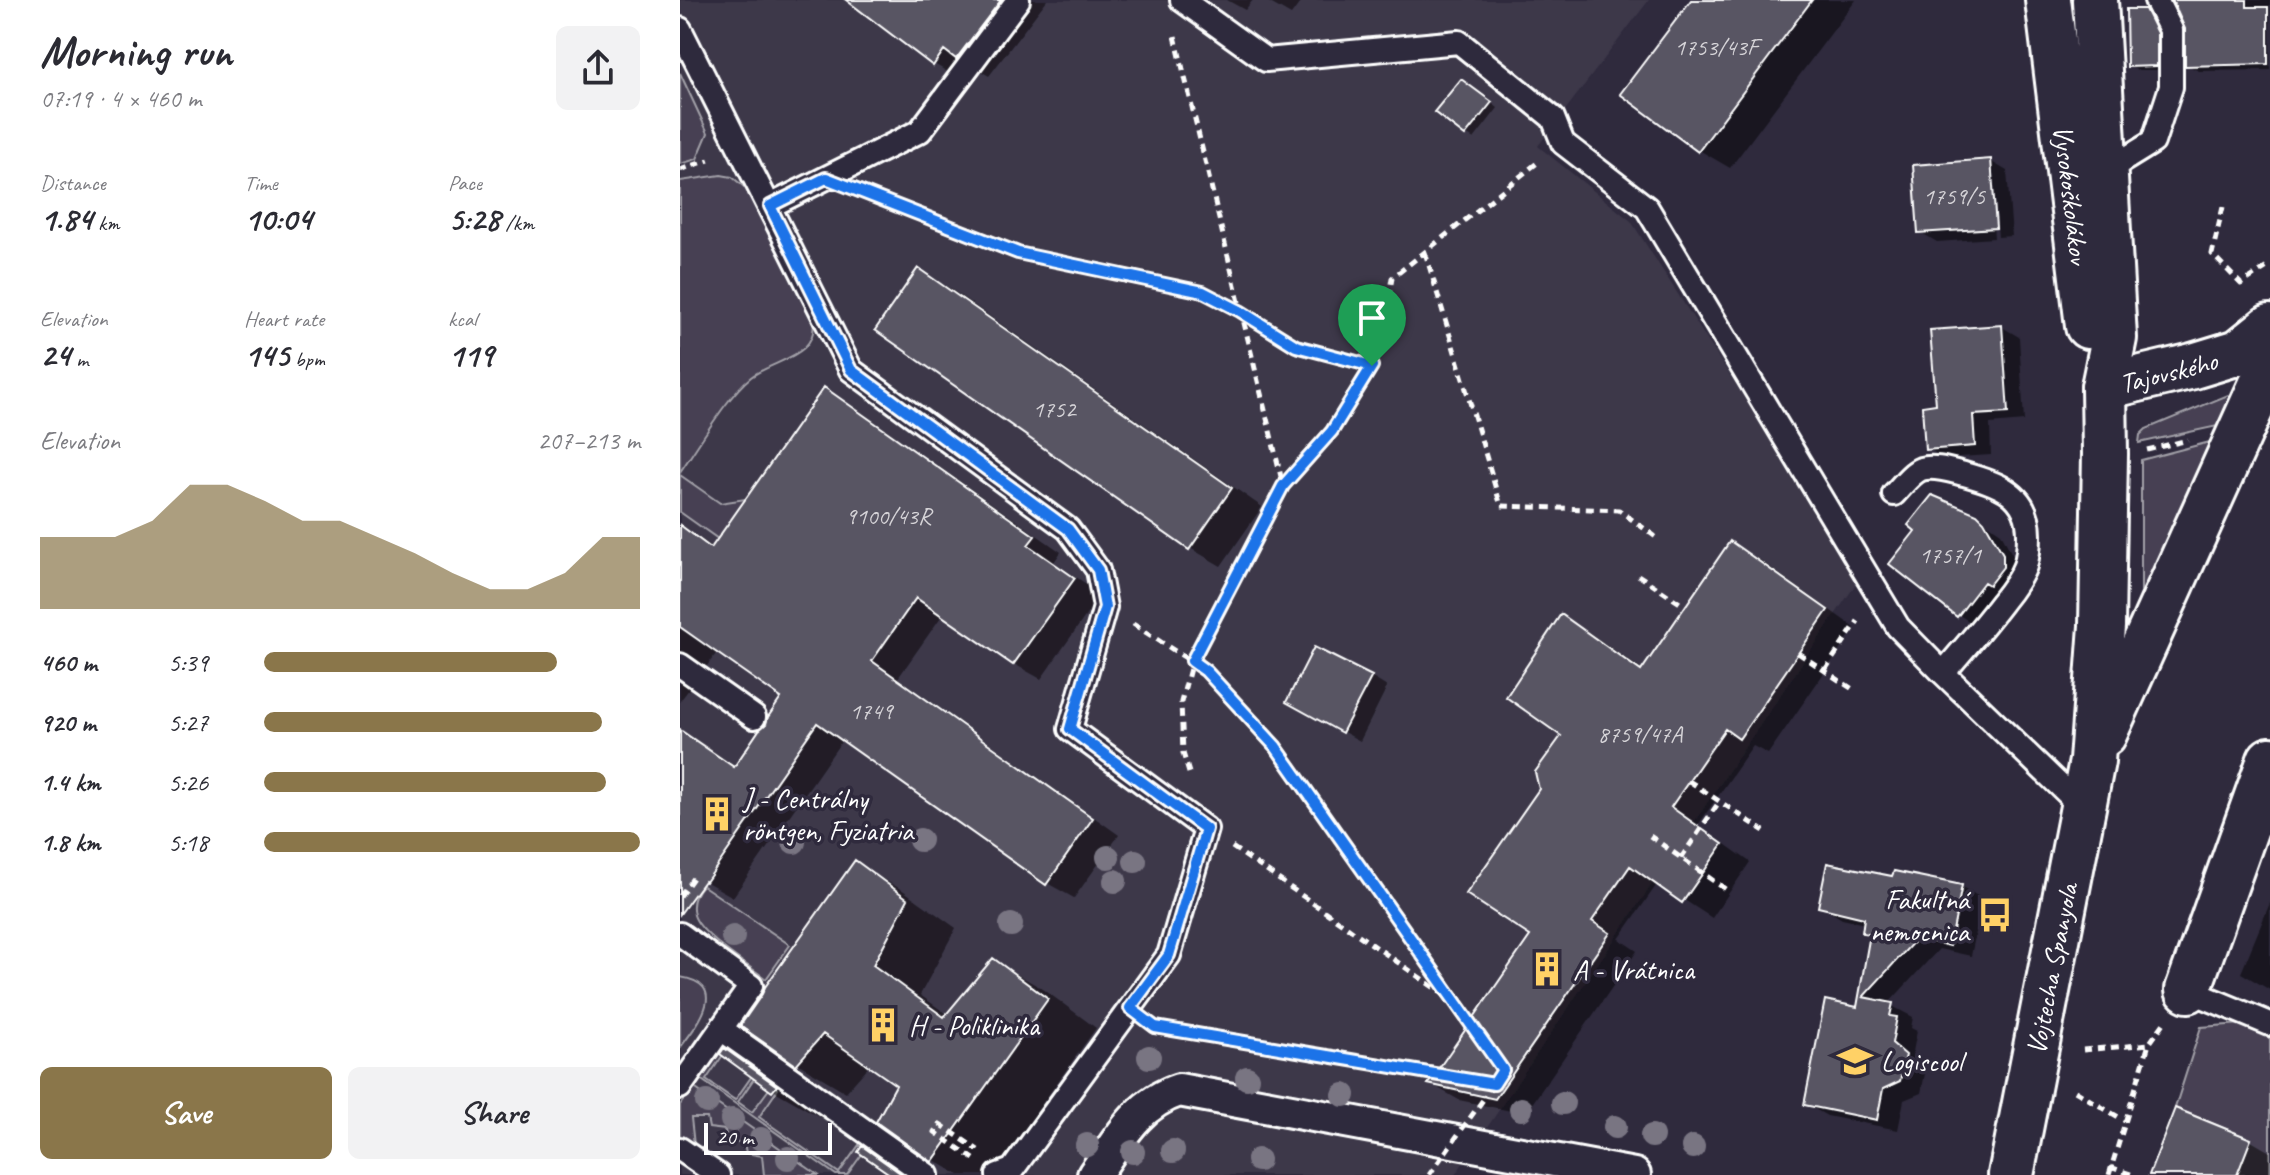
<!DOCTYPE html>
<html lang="en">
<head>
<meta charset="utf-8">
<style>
  :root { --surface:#fff; --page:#f2f2f3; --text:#2b2b33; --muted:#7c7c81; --accent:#8a764a }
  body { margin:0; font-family:Caveat,sans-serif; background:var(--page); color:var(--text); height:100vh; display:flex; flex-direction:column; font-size:30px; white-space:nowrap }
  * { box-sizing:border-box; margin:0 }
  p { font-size:26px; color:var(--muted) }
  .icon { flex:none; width:44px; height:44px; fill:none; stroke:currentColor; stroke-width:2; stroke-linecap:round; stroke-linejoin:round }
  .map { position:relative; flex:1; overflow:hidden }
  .drawer { display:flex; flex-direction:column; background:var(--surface); width:680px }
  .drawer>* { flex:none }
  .scale { position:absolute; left:24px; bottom:20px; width:128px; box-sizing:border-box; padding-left:8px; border:4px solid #fff; border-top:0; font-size:22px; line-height:28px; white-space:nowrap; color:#fff; -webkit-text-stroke:6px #2f2a3d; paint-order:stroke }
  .pin { position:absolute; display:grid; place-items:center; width:68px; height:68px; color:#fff; margin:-82px -34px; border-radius:50% 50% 50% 0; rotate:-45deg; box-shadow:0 0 8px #0007 }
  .pin .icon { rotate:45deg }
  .round { display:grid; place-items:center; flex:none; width:84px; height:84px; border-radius:12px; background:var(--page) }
  .overview { display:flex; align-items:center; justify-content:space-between; height:136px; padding:0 40px }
  h1 { font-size:44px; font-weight:700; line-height:60px }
  .metrics { display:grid; grid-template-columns:repeat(3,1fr); gap:12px; height:136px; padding:8px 40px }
  .metrics div { display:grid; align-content:center }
  .metrics b { font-size:34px; font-weight:700 }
  .metrics small { font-size:22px; font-weight:400 }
  .metrics p { font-size:22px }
  .chart { height:224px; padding:16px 40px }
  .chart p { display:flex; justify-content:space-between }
  .chart svg { width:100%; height:144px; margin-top:8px; fill:var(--accent); opacity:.7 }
  .action { display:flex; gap:16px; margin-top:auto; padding:16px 40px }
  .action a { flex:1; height:92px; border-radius:12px; background:var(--accent); color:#fff; font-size:32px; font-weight:700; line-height:92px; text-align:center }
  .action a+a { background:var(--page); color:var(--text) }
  ul { padding:0 40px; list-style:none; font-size:26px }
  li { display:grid; grid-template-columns:128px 96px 1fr; align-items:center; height:60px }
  li i { height:20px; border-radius:10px; background:var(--accent) }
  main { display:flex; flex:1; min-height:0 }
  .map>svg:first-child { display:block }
  .built { fill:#3c3749 }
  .green { fill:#464152; stroke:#a2a0a8; stroke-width:2 }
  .shadow { fill:#0007 }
  .building { fill:#595564; stroke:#fff; stroke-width:2 }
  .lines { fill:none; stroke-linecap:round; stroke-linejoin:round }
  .service-casing { stroke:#fff; stroke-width:28 }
  .pedestrian-casing { stroke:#fff; stroke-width:38 }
  .minor-casing { stroke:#fff; stroke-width:50 }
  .path { stroke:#fff; stroke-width:5; stroke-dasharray:8 6; stroke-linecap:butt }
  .service { stroke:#2f2a3d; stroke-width:22 }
  .pedestrian { stroke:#2f2a3d; stroke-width:32 }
  .minor { stroke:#2f2a3d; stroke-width:44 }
  .path-bridge { stroke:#fff; stroke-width:5; stroke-dasharray:8 6; stroke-linecap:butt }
  .tree { fill:#797582 }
  .route-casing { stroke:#fff; stroke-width:16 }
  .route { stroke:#1a73e8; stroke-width:10 }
  .labels { text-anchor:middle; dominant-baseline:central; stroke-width:7; stroke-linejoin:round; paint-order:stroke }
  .number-label { font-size:24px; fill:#d6d4d8 }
  .street-label { font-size:28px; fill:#fff; stroke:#2f2a3d }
  .poi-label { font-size:28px; fill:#fff; stroke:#2f2a3d; text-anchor:start }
</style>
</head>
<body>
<main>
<section class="drawer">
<div class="overview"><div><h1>Morning run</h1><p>07:19 · 4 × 460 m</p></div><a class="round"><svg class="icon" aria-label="share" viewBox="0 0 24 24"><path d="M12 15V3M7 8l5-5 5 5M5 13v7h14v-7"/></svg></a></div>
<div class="metrics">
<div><p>Distance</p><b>1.84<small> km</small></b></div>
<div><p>Time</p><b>10:04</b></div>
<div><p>Pace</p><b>5:28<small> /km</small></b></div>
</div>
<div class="metrics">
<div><p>Elevation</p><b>24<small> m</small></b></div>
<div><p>Heart rate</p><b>145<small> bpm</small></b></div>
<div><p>kcal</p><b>119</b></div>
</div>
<div class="chart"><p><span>Elevation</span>207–213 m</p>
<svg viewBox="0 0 160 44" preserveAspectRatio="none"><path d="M0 44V22L10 22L20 22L30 17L40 6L50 6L60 11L70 17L80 17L90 22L100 27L110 33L120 38L130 38L140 33L150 22L160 22V44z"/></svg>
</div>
<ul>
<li><b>460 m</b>5:39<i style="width:78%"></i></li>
<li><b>920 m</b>5:27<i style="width:90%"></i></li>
<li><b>1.4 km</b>5:26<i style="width:91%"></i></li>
<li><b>1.8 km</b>5:18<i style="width:100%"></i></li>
</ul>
<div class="action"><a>Save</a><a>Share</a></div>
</section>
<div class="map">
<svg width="1590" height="1175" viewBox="0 0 1590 1175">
  <rect width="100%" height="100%" fill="#2f2a3d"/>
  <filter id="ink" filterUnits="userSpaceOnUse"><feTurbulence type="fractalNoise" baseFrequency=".0125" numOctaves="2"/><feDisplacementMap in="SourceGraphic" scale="16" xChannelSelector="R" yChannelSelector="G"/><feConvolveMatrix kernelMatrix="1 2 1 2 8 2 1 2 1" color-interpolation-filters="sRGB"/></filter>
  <g filter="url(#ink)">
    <path class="built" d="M0 0H969L858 146 951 221 1180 578 775 1175H0Z"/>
    <path class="green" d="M0 73 28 133 17 159 0 164Z
      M41 175 52 177 68 190 133 318C140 357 95 359 71 377 47 396 19 445 0 472V181Z
      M1548 395 1556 399 1547 424 1459 443 1460 435 1466 429Z
      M1541 439 1465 602 1461 593V460Z
      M0 475 40 503 65 499 145 615 0 512Z
      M22 885 110 945 86 979C68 965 20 935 14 915 11 904 15 893 22 885Z
      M0 977C51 985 17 1025 0 1048Z
      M1562 1024 1590 1036V1175H1557L1571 1139 1495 1108 1521 1027Z
      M39 1049 45 1052 26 1080 55 1100 74 1073 77 1074 58 1102 72 1112 92 1085 98 1089 79 1117 159 1173 179 1145 185 1150 167 1175H156L19 1078Z
      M13 1087 138 1175H84L82 1156 66 1153 64 1143 47 1140 45 1130 29 1128 27 1118H11L14 1145 0 1136V1105Z"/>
    <path class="shadow" d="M200 0H367L309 76 296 68 285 82 254 64Z
      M547 0H573L565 10Z
      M585 0H622L611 15Z
      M1014 0H1176L1050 168 1019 150Z
      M1493 0H1590V70L1519 71 1507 65 1506 24Z
      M1464 11 1473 16 1485 39V70H1457L1448 66Z
      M789 86 818 108 794 139 786 134Z
      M1310 161 1327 171 1332 236 1318 237 1313 169H1309L1314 238 1257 242 1240 232Z
      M239 270 271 289 582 507 541 566 510 548Z
      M1322 327 1339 337 1344 421 1310 424 1311 455 1264 458 1247 448 1258 406Z
      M145 390 171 405 381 552 374 562 421 594 361 679 334 664 263 614 218 678 439 835 394 898 367 883 163 739 53 897 25 881 0 863V729L56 767 88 726 104 697 38 651 27 666 16 671 13 684 0 701V524L34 548Z
      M1296 516 1321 533 1340 570 1295 625 1279 615 1212 563Z
      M1051 544 1080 560 1175 628 1088 754 1073 746 1018 825 1070 862 1032 918 978 883 939 939 957 951 845 1114 779 1100 751 1084 853 935 861 790 884 735 881 617 910 633 964 671Z
      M691 677 707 687 680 741 625 711Z
      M175 863 224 891 276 928 240 995 268 1015 314 961 363 989 416 1028 312 1175H279L254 1160 198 1121 219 1084 190 1065 166 1092 117 1063Z
      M1215 874 1282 887 1303 899 1291 956 1259 949 1208 1004 1233 1017 1231 1028 1237 1031 1232 1057 1246 1069 1241 1093 1224 1100 1218 1130 1147 1116 1126 1104 1179 1010 1192 936 1184 932 1185 924 1162 919 1141 906 1214 878Z
      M1590 903V990L1561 973Z
      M45 1051 94 1079 145 1115 142 1118 93 1090Z
      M1496 1111 1571 1141 1590 1152V1175H1471Z
      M183 1149 228 1175H215Z"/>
    <path class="building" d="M166 0H321L276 59 264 50 253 66Z
      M1011 0H1132L1018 152 940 94Z
      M1492 0H1567V7H1588V64L1505 66V29Z
      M1446 9H1465L1477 33V66L1447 67Z
      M781 79 812 102 785 136 754 112Z
      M1311 159 1316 228 1238 233 1233 165Z
      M238 268 552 488 509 550 195 330Z
      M1322 325 1328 413 1293 415 1295 446 1245 450 1242 406 1256 404 1250 330Z
      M144 387 355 536 348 545 395 578 333 665 236 598 192 661 413 818 366 885 137 723 26 882 24 881 0 914V730L54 767 79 730 86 724 88 717 101 698 0 627V525L31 548Z
      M1252 495 1297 514 1304 521 1323 554V567L1309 585 1304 582 1277 617 1209 564 1235 531 1228 525Z
      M1050 541 1148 610 1059 739 1045 729 991 807 1043 844 1002 903 950 866 912 921 930 933 815 1099 748 1084 850 936 786 894 859 789 855 772 881 736 826 697 881 614 961 671Z
      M634 647 692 676 662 733 606 702Z
      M175 860 228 899 193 965 264 1017 313 958 368 999 252 1162 196 1122 216 1085 143 1034 116 1065 60 1026 82 994 85 987Z
      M1147 863 1212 876 1214 871 1282 885 1270 946 1237 938 1183 997 1213 1003 1210 1016 1217 1017 1212 1043 1226 1055 1220 1081 1203 1089 1197 1120 1124 1105 1145 1000 1177 1007 1190 934 1182 933 1184 918 1138 907Z
      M44 1048 97 1086 92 1092 40 1054Z
      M1495 1108 1571 1139 1557 1175H1469Z
      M182 1146 223 1175H211L178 1152Z"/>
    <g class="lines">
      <g class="service-casing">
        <path id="service" d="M502 0 586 60 779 42 873 118 883 143 967 208 1218 627 1263 673 1403 808
          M0 29 171 370 388 529 418 570 425 607 390 729 526 829 489 955 332 1170 318 1175
          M1426 171 1473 142 1491 87V30L1476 0
          M90 206 240 131 338 0
          M1214 494C1222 486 1231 473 1241 469 1254 465 1271 471 1284 474 1319 484 1349 493 1349 535 1349 545 1348 556 1345 566 1340 579 1331 591 1322 602 1303 627 1283 650 1263 673
          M0 665 74 717
          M0 934 71 986 0 1087
          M1508 990 1590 1024
          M41 1029 247 1175
          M0 1149 38 1175"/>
      </g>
      <g class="pedestrian-casing">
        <path id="pedestrian" d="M414 1175C439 1140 456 1104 499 1090L954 1175"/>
      </g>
      <g class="minor-casing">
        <g id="minor">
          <path id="s1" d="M1368 0 1408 326"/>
          <path id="s2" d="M1424 387 1513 366 1559 352 1590 327"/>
          <path d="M1424 734 1590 366"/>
          <path d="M1508 990 1590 760"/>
          <path id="s3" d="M1331 1175 1412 761 1422 626 1425 454 1424 387 1434 338 1415 0"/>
        </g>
      </g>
      <path class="path" d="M495 36 603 485
        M0 170 29 160
        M189 195 338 253 523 292 560 311 616 346 692 366
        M1543 207 1532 254 1561 284 1590 265
        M745 252 821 506 939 510 976 537
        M1467 450 1508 440
        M958 575 1006 607
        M453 624 526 671 596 747 823 1070 805 1097
        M1118 653 1174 690
        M1145 670 1178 621
        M509 773 503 753 501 702 512 661 603 486 652 431 692 366 703 330 712 278 857 163
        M1009 781 1084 831
        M970 836 1048 891
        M552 847 775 1002
        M1001 858 1039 802
        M0 896 15 875
        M476 1027 814 1084
        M1403 1050 1469 1044
        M1395 1091 1445 1121
        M294 1159 255 1132 260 1124 298 1150
        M1430 1167 1453 1175
        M1429 1175 1469 1044 1484 1023"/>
      <use href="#service" class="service"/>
      <use href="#pedestrian" class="pedestrian"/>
      <use href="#minor" class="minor"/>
      <path class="path-bridge" d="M749 1175 805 1097"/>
    </g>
    <g class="tree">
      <circle cx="240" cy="840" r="12"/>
      <circle cx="114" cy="842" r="12"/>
      <circle cx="428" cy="857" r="12"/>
      <circle cx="455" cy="861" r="12"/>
      <circle cx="435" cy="881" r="12"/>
      <circle cx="331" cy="925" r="12"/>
      <circle cx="53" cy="937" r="12"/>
      <circle cx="469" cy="1057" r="12"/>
      <circle cx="567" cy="1078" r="12"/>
      <circle cx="664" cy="1095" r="12"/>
      <circle cx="27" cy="1102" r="12"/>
      <circle cx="883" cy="1103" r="12"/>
      <circle cx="841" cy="1109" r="12"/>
      <circle cx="52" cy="1120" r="12"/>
      <circle cx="935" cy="1127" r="12"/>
      <circle cx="972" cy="1136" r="12"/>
      <circle cx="81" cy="1139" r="12"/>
      <circle cx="407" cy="1145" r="12"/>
      <circle cx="1013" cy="1147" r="12"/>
      <circle cx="493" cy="1151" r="12"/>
      <circle cx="453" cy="1152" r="12"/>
      <circle cx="108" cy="1158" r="12"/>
      <circle cx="578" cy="1160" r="12"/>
    </g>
  </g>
  <g class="lines" filter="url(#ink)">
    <g class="route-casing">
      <path id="route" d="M146 178 338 253 523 292 560 311 616 346 692 366 652 431 603 486 512 661 526 671 596 747 823 1070 814 1084 475 1027 450 1008 489 955 526 829 390 729 425 607 418 570 388 529 171 370 90 206Z"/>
    </g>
    <use href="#route" class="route"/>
  </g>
  <defs>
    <g id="building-bare" transform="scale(2.76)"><path d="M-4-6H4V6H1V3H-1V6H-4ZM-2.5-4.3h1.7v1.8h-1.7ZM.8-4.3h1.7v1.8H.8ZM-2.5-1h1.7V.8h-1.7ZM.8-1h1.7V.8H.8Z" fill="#ffd166" stroke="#2f2a3d" stroke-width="2.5" paint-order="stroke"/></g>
    <g id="bus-bare" transform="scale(2.76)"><path d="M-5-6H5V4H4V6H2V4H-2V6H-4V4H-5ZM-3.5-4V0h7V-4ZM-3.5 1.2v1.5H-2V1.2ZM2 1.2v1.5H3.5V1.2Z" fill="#ffd166" stroke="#2f2a3d" stroke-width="2.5" paint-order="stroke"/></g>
    <g id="school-bare" transform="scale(2.76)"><path d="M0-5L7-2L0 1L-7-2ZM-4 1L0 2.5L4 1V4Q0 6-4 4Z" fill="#ffd166" stroke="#2f2a3d" stroke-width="2.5" paint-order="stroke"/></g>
  </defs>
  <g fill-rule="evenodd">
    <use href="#building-bare" x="37" y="814"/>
    <use href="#bus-bare" x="1315" y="915"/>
    <use href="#building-bare" x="867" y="969"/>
    <use href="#building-bare" x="203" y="1025"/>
    <use href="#school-bare" x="1175" y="1061"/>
  </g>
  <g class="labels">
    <g class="number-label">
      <text x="1036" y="47">1753/43F</text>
      <text x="1274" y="196">1759/5</text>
      <text x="374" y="409">1752</text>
      <text x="208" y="516">9100/43R</text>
      <text x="1270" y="555">1757/1</text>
      <text x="191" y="711">1749</text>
      <text x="960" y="734">8759/47A</text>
    </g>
    <g class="street-label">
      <text stroke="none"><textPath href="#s1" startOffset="196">Vysokoškolákov</textPath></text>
      <text stroke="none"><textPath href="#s2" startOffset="66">Tajovského</textPath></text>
      <text stroke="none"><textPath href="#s3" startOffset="210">Vojtecha Spanyola</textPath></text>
    </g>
    <g class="poi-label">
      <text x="63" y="798">J - Centrálny<tspan x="63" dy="32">röntgen, Fyziatria</tspan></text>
      <text x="1289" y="899" text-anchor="end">Fakultná<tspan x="1289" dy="32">nemocnica</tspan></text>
      <text x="893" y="969">A - Vrátnica</text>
      <text x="229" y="1025">H - Poliklinika</text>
      <text x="1201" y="1061">Logiscool</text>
    </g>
  </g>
</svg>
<div class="scale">20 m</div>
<div class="pin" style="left:692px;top:366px;background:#1e9e55"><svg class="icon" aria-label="arrive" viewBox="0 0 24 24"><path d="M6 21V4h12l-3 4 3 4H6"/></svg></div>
</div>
</main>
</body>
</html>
